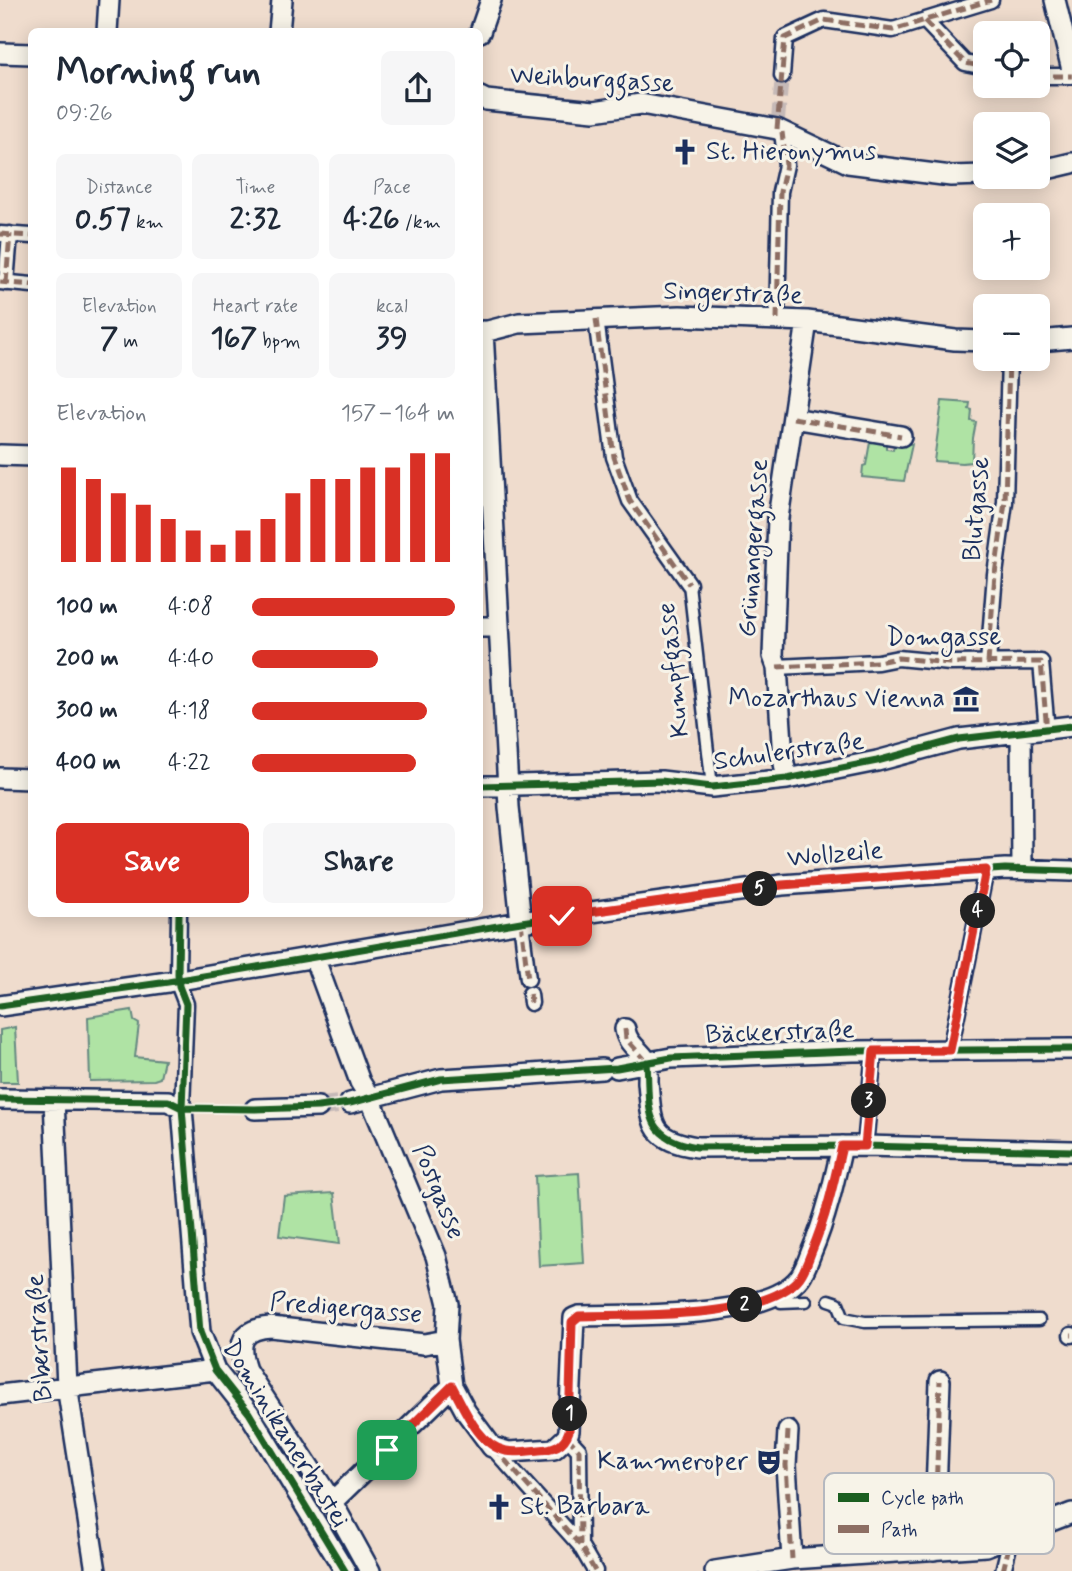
<!DOCTYPE html>
<html lang="en">
<head>
<meta charset="utf-8">
<style>
  :root { --surface:#fff; --page:#f6f6f7; --text:#1f2937; --muted:#747a83; --accent:#d93025 }
  body { margin:0; font-family:Mynerve,sans-serif; background:var(--page); color:var(--text); height:100vh; display:flex; flex-direction:column; font-size:26px; white-space:nowrap }
  * { box-sizing:border-box; margin:0 }
  p { font-size:23px; color:var(--muted) }
  .icon { flex:none; width:38px; height:38px; fill:none; stroke:currentColor; stroke-width:2; stroke-linecap:round; stroke-linejoin:round }
  .map { position:relative; flex:1; overflow:hidden }
  .panel { position:absolute; left:28px; top:28px; width:455px; height:889px; display:flex; flex-direction:column; background:var(--surface); border-radius:10px; box-shadow:0 4px 18px #0003 }
  .panel>* { flex:none }
  .fabs { position:absolute; left:973px; top:21px; display:grid; gap:14px }
  .fabs a { display:grid; place-items:center; width:77px; height:77px; border-radius:10px; background:var(--surface); box-shadow:0 4px 18px #0003; font-size:35px }
  .pin { position:absolute; display:grid; place-items:center; width:60px; height:60px; color:#fff; margin:-30px; border-radius:14px; box-shadow:0 4px 10px #0006 }
  .km { position:absolute; width:35px; height:35px; margin:-18px; border-radius:50%; background:#222; color:#fff; font-size:19px; line-height:35px; text-align:center }
  .round { display:grid; place-items:center; flex:none; width:74px; height:74px; border-radius:10px; background:var(--page) }
  .summary { display:flex; align-items:center; justify-content:space-between; height:119px; padding:0 28px }
  h1 { font-size:38px; font-weight:700; line-height:52px }
  .metrics { display:grid; grid-template-columns:repeat(3,1fr); gap:10px; height:119px; padding:7px 28px }
  .metrics div { display:grid; align-content:center; border-radius:10px; background:var(--page); text-align:center }
  .metrics b { font-size:30px; font-weight:700 }
  .metrics small { font-size:19px; font-weight:400 }
  .metrics p { font-size:19px }
  .chart { height:196px; padding:14px 28px }
  .chart p { display:flex; justify-content:space-between }
  .chart svg { width:100%; height:126px; margin-top:7px; stroke:var(--accent); stroke-width:6 }
  .button { display:flex; gap:14px; margin-top:auto; padding:14px 28px }
  .button a { flex:1; height:80px; border-radius:10px; background:var(--accent); color:#fff; font-size:28px; font-weight:700; line-height:80px; text-align:center }
  .button a+a { background:var(--page); color:var(--text) }
  ul { padding:0 28px; list-style:none; font-size:23px }
  li { display:grid; grid-template-columns:112px 84px 1fr; align-items:center; height:52px }
  li i { height:18px; border-radius:9px; background:var(--accent) }
  .map>svg:first-child { display:block }
  .green { fill:#afe3a4; stroke:#658981; stroke-width:2 }
  .lines { fill:none; stroke-linecap:round; stroke-linejoin:round }
  .pedestrian-tunnel { stroke:#c5b9b7; stroke-width:14; stroke-dasharray:14 7; stroke-linecap:butt }
  .minor-tunnel { stroke:#c5b9b7; stroke-width:19; stroke-dasharray:19 10; stroke-linecap:butt }
  .service-casing { stroke:#1b2f5e; stroke-width:15 }
  .pedestrian-casing { stroke:#1b2f5e; stroke-width:19 }
  .minor-casing { stroke:#1b2f5e; stroke-width:24 }
  .service { stroke:#f7f3e8; stroke-width:10 }
  .pedestrian { stroke:#f7f3e8; stroke-width:14 }
  .minor { stroke:#f7f3e8; stroke-width:19 }
  .quiet { stroke:#8d6e63; stroke-width:5; stroke-dasharray:10 5; stroke-linecap:butt }
  .cycleway-casing { stroke:#f7f3e8; stroke-width:11 }
  .cycleway { stroke:#1b5e20; stroke-width:7 }
  .route-casing { stroke:#fff; stroke-width:14 }
  .route { stroke:#d93025; stroke-width:9 }
  .labels { text-anchor:middle; dominant-baseline:central; stroke-width:6; stroke-linejoin:round; paint-order:stroke }
  .street-label { font-size:26px; fill:#1b2f5e; stroke:#f7f3e8 }
  .poi-label { font-size:26px; fill:#1b2f5e; stroke:#f7f3e8; text-anchor:start }
  .key { fill:#f7f3e8; stroke:#b5b8bf; stroke-width:2 }
  .key-label { font-size:19px; fill:#1b2f5e }
</style>
</head>
<body>
<div class="map">
<svg width="1072" height="1571" viewBox="0 0 1072 1571">
  <rect width="100%" height="100%" fill="#efdccd"/>
  <filter id="ink" filterUnits="userSpaceOnUse"><feTurbulence type="fractalNoise" baseFrequency=".0143" numOctaves="2"/><feDisplacementMap in="SourceGraphic" scale="14" xChannelSelector="R" yChannelSelector="G"/><feConvolveMatrix kernelMatrix="1 2 1 2 8 2 1 2 1" color-interpolation-filters="sRGB"/></filter>
  <g filter="url(#ink)">
    <path class="green" d="M942 401 970 403 969 409 972 410 971 421 976 422 973 438 972 462 962 463 934 461Z
      M867 438 886 441V449L893 450 895 442 912 444 904 481 862 477 863 466 866 465 870 442 866 441Z
      M132 1010 134 1021 139 1024 135 1057 164 1060 160 1078 154 1080 90 1081 88 1017Z
      M15 1027 18 1082H0V1030Z
      M579 1173 584 1263 539 1266 535 1176Z
      M334 1193 340 1244 279 1236 284 1196Z"/>
    <g class="lines">
      <path class="pedestrian-tunnel" d="M778 119 782 76"/>
      <path class="minor-tunnel" d="M318 1107 350 1103"/>
      <g class="service-casing">
        <path id="service" d="M689 584 712 787
          M777 1295 781 1302 806 1301
          M829 1300 838 1303 844 1318 865 1322 1039 1320"/>
      </g>
      <g class="pedestrian-casing">
        <path id="pedestrian" d="M925 21 965 63 985 67
          M782 76 785 38 824 20 893 30 991 0
          M1038 76H1072
          M0 234 32 236
          M0 282 32 285
          M6 283 10 234
          M596 319 614 457 630 501 689 584
          M777 319 780 192 786 165 782 132
          M988 663 995 574 1005 502 1009 359
          M777 667 878 662 898 658 950 663 1041 662 1047 731
          M179 914 178 974 179 986 186 1004 182 1108
          M521 922 528 979
          M530 994 531 1003
          M950 1050 986 870
          M865 1146 874 1051
          M1071 1335H1072
          M567 1437 579 1450 580 1545
          M493 1448 580 1545 595 1571
          M1003 1571 1011 1538"/>
      </g>
      <g class="minor-casing">
        <path id="minor" d="M1055 0 1072 70
          M107 32 109 0
          M279 32 282 0
          M480 32 491 0
          M0 53 32 54
          M480 97 486 100 594 111 641 104 777 129 848 163 951 176 985 175
          M1038 171 1072 163
          M483 331 509 807 521 922
          M480 333 519 323 680 316 807 321 955 340 985 341
          M1038 341 1072 338
          M793 418 901 436
          M0 455 32 456
          M480 627H499
          M1021 732 1022 868
          M0 778 32 779
          M787 779 783 758 777 667 773 656 778 518 807 321
          M480 786 661 781 712 787 787 779 877 761 959 739 1072 726
          M314 957 360 1082 370 1098 436 1256 448 1304 446 1340 452 1386 466 1412 492 1447 509 1452 554 1449 567 1437 569 1431 574 1318 579 1316C631 1314 767 1321 800 1277 805 1270 808 1261 811 1253 826 1218 834 1182 842 1146
          M0 1006 168 982 521 922 782 885 1005 869 1072 871
          M625 1029C627 1044 638 1048 646 1060 649 1066 648 1075 648 1082 652 1123 649 1140 697 1147L865 1146 1072 1151
          M617 1068 671 1058 853 1051 1072 1049
          M518 1075 602 1069
          M0 1099 168 1101 182 1108 200 1332 215 1370 249 1413 345 1571
          M54 1100 67 1386 96 1571
          M350 1103 441 1079 509 1075
          M255 1109 318 1107
          M0 1395 215 1370
          M788 1431 786 1465 792 1559
          M332 1502 452 1386
          M934 1550 940 1381
          M370 1571 332 1502 246 1370C237 1343 241 1329 271 1327L424 1344 446 1340
          M715 1571 792 1559 986 1546 1072 1513"/>
      </g>
      <use href="#service" class="service"/>
      <use href="#pedestrian" class="pedestrian"/>
      <use href="#minor" class="minor"/>
      <path class="quiet" d="M925 21 965 63 985 67
        M1038 76H1072
        M777 129 785 38 824 20 893 30 991 0
        M0 234 32 236
        M0 282 32 285
        M6 283 10 234
        M596 319 614 457 630 501 689 584
        M777 319 780 192 786 165 782 132
        M793 418 901 436
        M988 663 995 574 1005 502 1009 359
        M777 667 878 662 898 658 950 663 1041 662 1047 731
        M521 922 528 979
        M530 994 531 1003
        M625 1029 626 1039 647 1062V1067
        M950 1050 986 870
        M865 1146 874 1051
        M1071 1335H1072
        M452 1386 474 1425 580 1545 595 1571
        M788 1431 786 1465 792 1559
        M567 1437 569 1431 574 1318 579 1316C631 1314 767 1321 800 1277 805 1270 808 1261 811 1253 826 1218 834 1182 842 1146
        M567 1437 579 1450 580 1545
        M492 1447 509 1452 554 1449 567 1437
        M934 1550 940 1381
        M1003 1571 1011 1538"/>
      <g class="cycleway-casing">
        <path id="cycleway" d="M480 786 661 781 712 787 787 779 877 761 959 739 1072 726
          M179 914 178 974 179 986 186 1004 182 1108 200 1332 215 1370 249 1413 345 1571
          M0 1006 168 982 521 922 782 885 1005 869 1072 871
          M647 1062C650 1107 641 1138 697 1147L865 1146 1072 1151
          M0 1099 168 1101 182 1108 255 1109 318 1107 350 1103 441 1079 617 1068 671 1058 853 1051 1072 1049"/>
      </g>
      <use href="#cycleway" class="cycleway"/>
    </g>
  </g>
  <g class="lines" filter="url(#ink)">
    <g class="route-casing">
      <path id="route" d="M387 1450 452 1386C464 1408 479 1446 506 1451 516 1453 529 1451 539 1450 553 1449 564 1446 569 1431L572 1322 579 1316C631 1314 767 1321 800 1277 805 1270 808 1261 811 1253 826 1218 834 1182 842 1146H865L874 1051 950 1050 986 870 782 885 562 916"/>
    </g>
    <use href="#route" class="route"/>
  </g>
  <defs>
    <g id="church-bare" transform="scale(2.1)"><path d="M-1.2-6h2.4v3.5h3.3v2.4h-3.3V6h-2.4V-.1h-3.3v-2.4h3.3Z" fill="#1b2f5e" stroke="#f7f3e8" stroke-width="2.5" paint-order="stroke"/></g>
    <g id="museum-bare" transform="scale(2.1)"><path d="M0-6L6-3V-2H-6V-3ZM-5-1h2V3h-2ZM-1-1h2V3h-2ZM3-1h2V3H3ZM-6 4H6V6H-6Z" fill="#1b2f5e" stroke="#f7f3e8" stroke-width="2.5" paint-order="stroke"/></g>
    <g id="theatre-bare" transform="scale(2.1)"><path d="M-5-5.5Q0-4 5-5.5V0Q5 5 0 6Q-5 5-5 0ZM-3.3-2.5H-1v1.5H-3.3ZM1-2.5H3.3v1.5H1ZM-2.8 1Q0 5.5 2.8 1Z" fill="#1b2f5e" stroke="#f7f3e8" stroke-width="2.5" paint-order="stroke"/></g>
  </defs>
  <g fill-rule="evenodd">
    <use href="#church-bare" x="685" y="152"/>
    <use href="#museum-bare" x="966" y="699"/>
    <use href="#theatre-bare" x="769" y="1462"/>
    <use href="#church-bare" x="499" y="1507"/>
  </g>
  <g class="labels">
    <g class="street-label">
      <text transform="translate(592 80) rotate(3)">Weihburggasse</text>
      <text transform="translate(733 294) rotate(2)">Singerstraße</text>
      <text transform="translate(977 509) rotate(-85)">Blutgasse</text>
      <text transform="translate(754 548) rotate(-86)">Grünangergasse</text>
      <text x="944" y="638">Domgasse</text>
      <text transform="translate(674 670) rotate(-96)">Kumpfgasse</text>
      <text transform="translate(789 752) rotate(-8)">Schulerstraße</text>
      <text transform="translate(835 855) rotate(-5)">Wollzeile</text>
      <text transform="translate(780 1033) rotate(-2)">Bäckerstraße</text>
      <text transform="translate(438 1192) rotate(68)">Postgasse</text>
      <text transform="translate(346 1309) rotate(5)">Predigergasse</text>
      <text transform="translate(40 1338) rotate(-94)">Biberstraße</text>
      <text transform="translate(285 1434) rotate(58)">Dominikanerbastei</text>
    </g>
    <g class="poi-label">
      <text x="706" y="152">St. Hieronymus</text>
      <text x="945" y="699" text-anchor="end">Mozarthaus Vienna</text>
      <text x="748" y="1462" text-anchor="end">Kammeroper</text>
      <text x="520" y="1507">St. Barbara</text>
    </g>
  </g>
  <rect x="824" y="1473" width="230" height="81" rx="10" class="key"/>
  <rect x="838" y="1493" width="31" height="9" fill="#1b5e20"/>
  <rect x="838" y="1525" width="31" height="8" fill="#8d6e63"/>
  <g class="key-label">
    <text x="881" y="1504">Cycle path</text>
    <text x="881" y="1536">Path</text>
  </g>
</svg>
<div class="fabs">
<a><svg class="icon" aria-label="locate" viewBox="0 0 24 24"><circle cx="12" cy="12" r="6"/><path d="M12 2v4M12 18v4M2 12h4M18 12h4"/></svg></a>
<a><svg class="icon" aria-label="layers" viewBox="0 0 24 24"><path d="M12 4l9 5-9 5-9-5zM3 14l9 5 9-5"/></svg></a>
<a>+</a>
<a>−</a>
</div>
<div class="pin" style="left:387px;top:1450px;background:#1e9e55"><svg class="icon" aria-label="arrive" viewBox="0 0 24 24"><path d="M6 21V4h12l-3 4 3 4H6"/></svg></div>
<div class="pin" style="left:562px;top:916px;background:#d93025"><svg class="icon" aria-label="check" viewBox="0 0 24 24"><path d="M5 12l5 5 9-10"/></svg></div>
<b class="km" style="left:570px;top:1414px">1</b>
<b class="km" style="left:745px;top:1305px">2</b>
<b class="km" style="left:869px;top:1101px">3</b>
<b class="km" style="left:978px;top:911px">4</b>
<b class="km" style="left:760px;top:889px">5</b>
<section class="panel">
<div class="summary"><div><h1>Morning run</h1><p>09:26</p></div><a class="round"><svg class="icon" aria-label="share" viewBox="0 0 24 24"><path d="M12 15V3M7 8l5-5 5 5M5 13v7h14v-7"/></svg></a></div>
<div class="metrics">
<div><p>Distance</p><b>0.57<small> km</small></b></div>
<div><p>Time</p><b>2:32</b></div>
<div><p>Pace</p><b>4:26<small> /km</small></b></div>
</div>
<div class="metrics">
<div><p>Elevation</p><b>7<small> m</small></b></div>
<div><p>Heart rate</p><b>167<small> bpm</small></b></div>
<div><p>kcal</p><b>39</b></div>
</div>
<div class="chart"><p><span>Elevation</span>157–164 m</p>
<svg viewBox="0 0 160 44" preserveAspectRatio="none"><path d="M5 44V11M15 44V15M25 44V20M35 44V24M45 44V29M55 44V33M65 44V38M75 44V33M85 44V29M95 44V20M105 44V15M115 44V15M125 44V11M135 44V11M145 44V6M155 44V6"/></svg>
</div>
<ul>
<li><b>100 m</b>4:08<i style="width:100%"></i></li>
<li><b>200 m</b>4:40<i style="width:62%"></i></li>
<li><b>300 m</b>4:18<i style="width:86%"></i></li>
<li><b>400 m</b>4:22<i style="width:81%"></i></li>
</ul>
<div class="button"><a>Save</a><a>Share</a></div>
</section>
</div>
</body>
</html>
